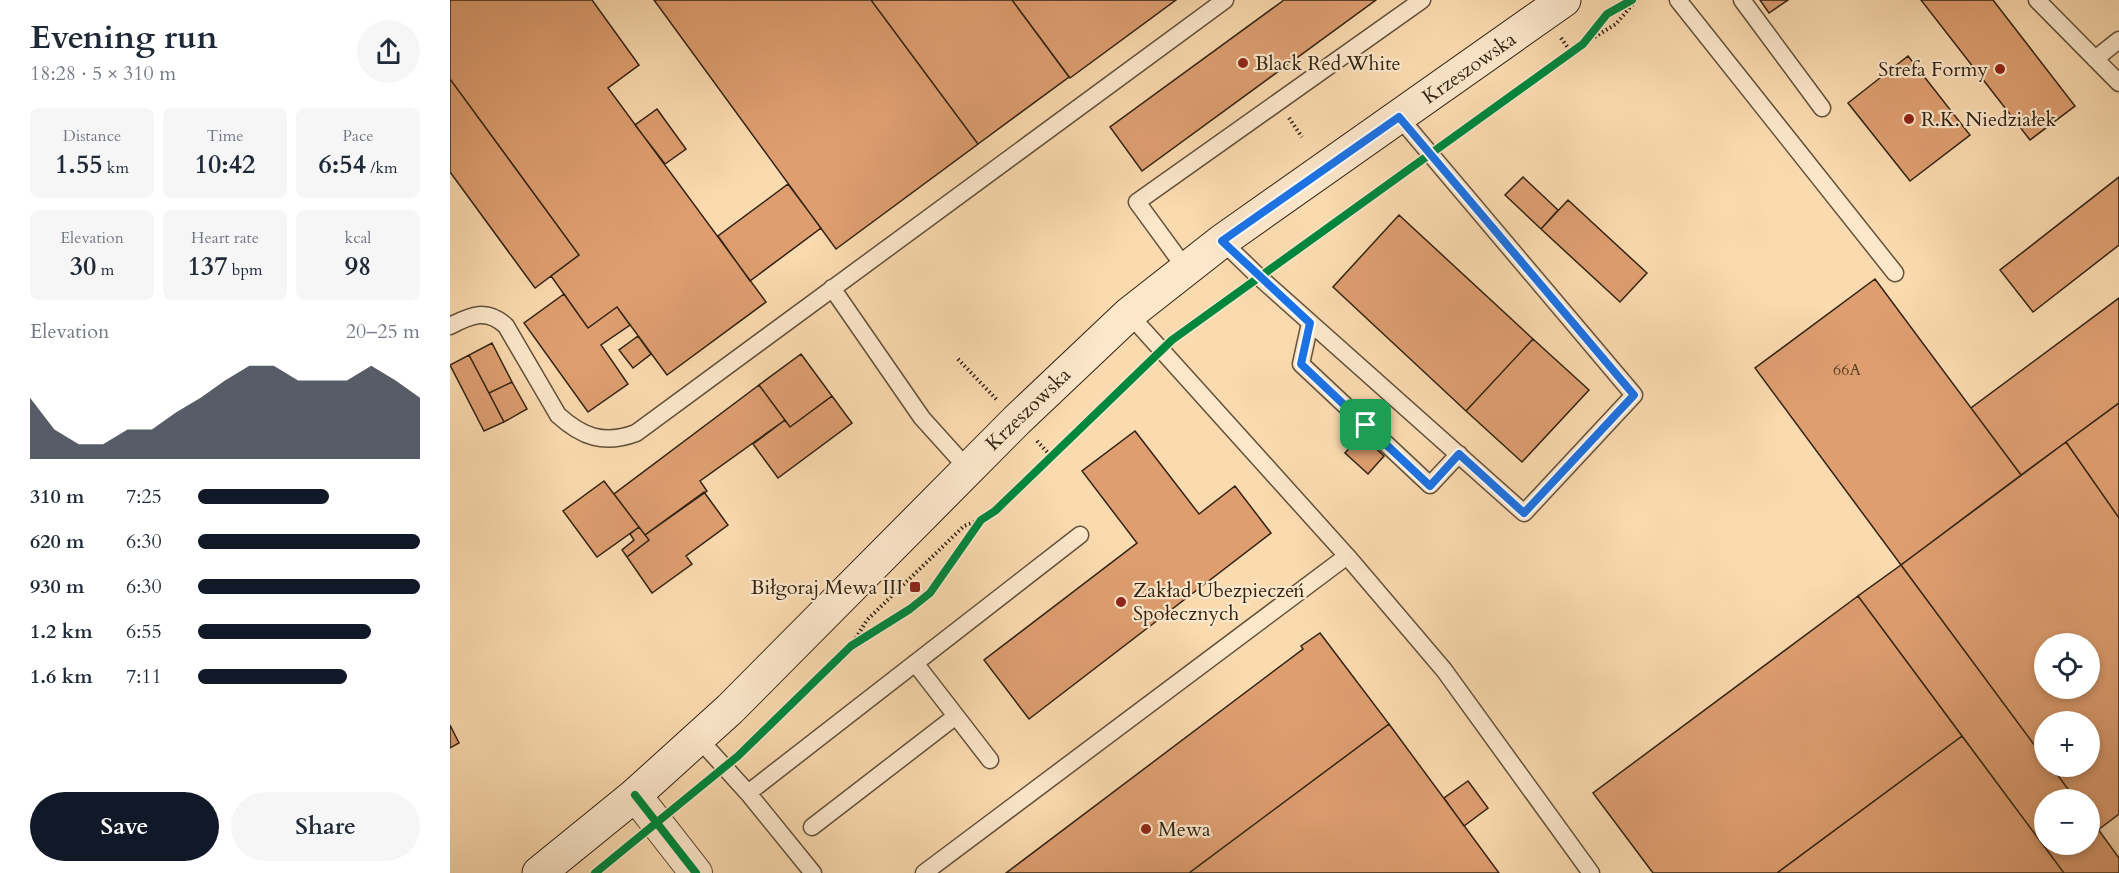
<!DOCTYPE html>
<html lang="en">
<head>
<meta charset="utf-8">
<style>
  :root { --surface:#fff; --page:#f6f6f7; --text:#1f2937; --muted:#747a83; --accent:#111827 }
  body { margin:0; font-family:Cardo,serif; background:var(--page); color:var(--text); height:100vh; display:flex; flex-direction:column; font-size:22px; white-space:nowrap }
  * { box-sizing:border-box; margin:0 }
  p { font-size:20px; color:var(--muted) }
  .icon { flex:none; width:33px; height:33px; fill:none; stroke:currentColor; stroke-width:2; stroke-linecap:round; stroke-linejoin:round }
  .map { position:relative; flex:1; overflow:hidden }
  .drawer { display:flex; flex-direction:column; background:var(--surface); width:450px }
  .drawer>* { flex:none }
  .fabs { position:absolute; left:1584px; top:633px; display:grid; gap:12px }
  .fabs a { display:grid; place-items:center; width:66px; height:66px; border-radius:50%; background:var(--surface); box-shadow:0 3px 9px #0003; font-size:30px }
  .pin { position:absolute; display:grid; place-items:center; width:51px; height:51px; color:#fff; margin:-26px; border-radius:12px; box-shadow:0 3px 9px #0006 }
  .round { display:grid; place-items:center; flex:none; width:63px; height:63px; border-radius:32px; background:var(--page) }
  .summary { display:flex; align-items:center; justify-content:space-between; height:102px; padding:0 30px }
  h1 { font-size:33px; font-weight:700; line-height:45px }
  .metrics { display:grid; grid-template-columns:repeat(3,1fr); gap:9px; height:102px; padding:6px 30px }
  .metrics div { display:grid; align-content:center; border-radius:9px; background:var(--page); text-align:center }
  .metrics b { font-size:26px; font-weight:700 }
  .metrics small { font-size:16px; font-weight:400 }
  .metrics p { font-size:16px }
  .chart { height:168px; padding:12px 30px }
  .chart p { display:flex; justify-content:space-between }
  .chart svg { width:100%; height:108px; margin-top:6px; fill:var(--accent); opacity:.7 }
  .action { display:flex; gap:12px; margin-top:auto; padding:12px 30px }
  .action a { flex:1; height:69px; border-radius:36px; background:var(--accent); color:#fff; font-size:24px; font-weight:700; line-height:69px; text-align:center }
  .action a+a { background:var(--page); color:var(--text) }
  ul { padding:0 30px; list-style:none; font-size:20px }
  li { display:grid; grid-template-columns:96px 72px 1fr; align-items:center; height:45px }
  li i { height:15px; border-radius:8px; background:var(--accent) }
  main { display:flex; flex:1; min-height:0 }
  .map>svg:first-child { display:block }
  .building { fill:#de9e70; stroke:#312313; stroke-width:1.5; fill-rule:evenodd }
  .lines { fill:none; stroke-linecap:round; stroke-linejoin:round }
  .service-casing { stroke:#63513a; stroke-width:19 }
  .minor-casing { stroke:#63513a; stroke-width:34 }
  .secondary-casing { stroke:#312313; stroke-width:35 }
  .path { stroke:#312313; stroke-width:4; stroke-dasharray:1.5 3; stroke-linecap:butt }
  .service { stroke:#fce7cb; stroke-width:16 }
  .minor { stroke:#fce7cb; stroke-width:32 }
  .secondary { stroke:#fce7cb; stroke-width:33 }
  .cycleway-casing { stroke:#fce7cb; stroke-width:11 }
  .cycleway { stroke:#00873e; stroke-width:8 }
  .route-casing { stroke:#fff; stroke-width:12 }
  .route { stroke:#1a73e8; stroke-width:8 }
  .poi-dot { fill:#8f2418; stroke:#fce7cb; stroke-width:2 }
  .labels { text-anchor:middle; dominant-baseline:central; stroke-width:4.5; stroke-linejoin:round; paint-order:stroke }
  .number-label { font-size:16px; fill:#5c422a }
  .poi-label { font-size:20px; fill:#312313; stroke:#fce7cb; text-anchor:start }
  .street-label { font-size:20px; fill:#312313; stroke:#fce7cb }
</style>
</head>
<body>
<main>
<section class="drawer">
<div class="summary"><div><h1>Evening run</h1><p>18:28 · 5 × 310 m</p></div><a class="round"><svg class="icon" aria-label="share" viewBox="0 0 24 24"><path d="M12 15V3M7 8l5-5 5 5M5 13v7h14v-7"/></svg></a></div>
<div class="metrics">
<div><p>Distance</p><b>1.55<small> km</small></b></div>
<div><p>Time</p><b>10:42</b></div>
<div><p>Pace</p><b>6:54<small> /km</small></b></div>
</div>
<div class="metrics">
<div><p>Elevation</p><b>30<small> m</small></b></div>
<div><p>Heart rate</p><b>137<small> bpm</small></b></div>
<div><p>kcal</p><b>98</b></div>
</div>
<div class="chart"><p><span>Elevation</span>20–25 m</p>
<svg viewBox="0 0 160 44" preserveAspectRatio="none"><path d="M0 44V19L10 32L20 38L30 38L40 32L50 32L60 25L70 19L80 12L90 6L100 6L110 12L120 12L130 12L140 6L150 12L160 19V44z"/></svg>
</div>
<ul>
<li><b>310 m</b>7:25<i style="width:59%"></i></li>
<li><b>620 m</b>6:30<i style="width:100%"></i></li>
<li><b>930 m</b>6:30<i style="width:100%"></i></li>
<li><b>1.2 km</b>6:55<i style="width:78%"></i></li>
<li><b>1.6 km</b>7:11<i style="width:67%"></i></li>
</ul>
<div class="action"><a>Save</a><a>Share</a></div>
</section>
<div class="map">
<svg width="1669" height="873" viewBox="0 0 1669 873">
  <rect width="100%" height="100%" fill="#fadaaf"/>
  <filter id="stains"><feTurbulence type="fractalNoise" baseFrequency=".00333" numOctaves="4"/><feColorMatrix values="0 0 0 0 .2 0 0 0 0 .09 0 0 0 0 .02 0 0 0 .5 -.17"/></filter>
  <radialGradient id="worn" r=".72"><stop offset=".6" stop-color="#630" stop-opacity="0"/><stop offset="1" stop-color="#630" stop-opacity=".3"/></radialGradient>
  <path class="building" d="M0 0H142L189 65 158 88 316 302 217 375 167 307 138 328 101 276 129 255 0 79Z
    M204 0H421L528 144 386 249Z
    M421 0H562L619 77 528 144Z
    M562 0H726L620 78Z
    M834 0H926L692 171 660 127Z
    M1310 0H1338L1319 13Z
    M1471 0H1543L1625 106 1580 140Z
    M1458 56 1520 135 1460 181 1398 103Z
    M0 79 129 255 85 288 0 172Z
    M207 109 236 149 215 164 185 125Z
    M1073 177 1108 210 1091 229 1055 195Z
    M1669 177V245L1583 312 1550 270Z
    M338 184 371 228 300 281 268 236Z
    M1118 200 1197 273 1170 302 1091 229Z
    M949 215 1083 339 1016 411 883 287Z
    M1425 279 1571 475 1451 565 1305 368Z
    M114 294 138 328 167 307 180 325 151 345 178 384 138 412 74 323Z
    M1669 298V403L1571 475 1521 408Z
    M188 336 201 354 183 368 169 350Z
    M1083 339 1139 390 1072 462 1016 411Z
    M42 343 62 382 39 393 19 355Z
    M351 354 382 396 340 427 309 385Z
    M19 355 54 422 34 431 0 365Z
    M62 382 77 409 54 422 39 393Z
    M309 385 335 420 250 481 257 491 195 535 164 494Z
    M382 396 402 423 328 478 303 444 335 420 340 427Z
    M1669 403V518L1616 442Z
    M685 431 749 514 785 486 821 533 579 719 534 660 687 543 632 471Z
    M911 435 934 456 918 474 895 453Z
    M1616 442 1669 518V814L1648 830 1640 818V800H1626L1601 766H1640V722H1594V758L1451 565ZM1594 644H1640V688H1594Z
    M154 481 189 527 147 557 113 511Z
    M254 492 278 525 236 556 242 564 202 593 177 557 199 540 195 535Z
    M189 527 199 540 177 557 172 550 184 540 180 534Z
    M1451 565 1594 758V766H1601L1626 800H1594V844H1640V818L1669 858V873H1614L1408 596Z
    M1408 596 1512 736 1327 873H1203L1143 793Z
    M870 633 939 724 739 873H556L853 649 851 646Z
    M939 724 1049 873H739Z
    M0 725 9 743 0 748Z
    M1512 736 1614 873H1327Z
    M1018 781 1038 808 1014 826 994 798Z"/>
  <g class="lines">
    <g class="service-casing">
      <path id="service" d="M1228 0 1445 273
        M1292 0 1372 108
        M1587 0 1669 83
        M1645 59 1669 40
        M772 241 808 276 1074 513 1184 395 949 117
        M736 269 687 202 972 0
        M382 288 472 418 518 469
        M679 314 897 556 994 670 1141 873
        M860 323 851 364 980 485 1009 454
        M0 326C21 315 37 308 56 326L108 415C132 437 154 445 186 433L775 0
        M465 663 540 760
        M249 739 298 793 363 873
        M298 793 630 535
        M362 827 506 716
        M474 873 897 556"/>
    </g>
    <g class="minor-casing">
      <path id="minor" d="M185 795 246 873"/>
    </g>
    <g class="secondary-casing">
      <path id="secondary" d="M89 873 185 795 280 709 567 420 679 314 772 241 1114 0"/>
    </g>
    <path class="path" d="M1111 38 1121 52
      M1133 44 1166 24 1186 0
      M839 118 852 137
      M508 359 547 400
      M587 441 602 457
      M401 646 417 620 514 526 531 520"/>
    <use href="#service" class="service"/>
    <use href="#minor" class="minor"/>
    <use href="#secondary" class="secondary"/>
    <g class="cycleway-casing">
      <path id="cycleway" d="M185 795 246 873
        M145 873 288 756 401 646 460 609 480 593 531 520 545 511 722 340 1133 44 1157 14 1182 0"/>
    </g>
    <use href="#cycleway" class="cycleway"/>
  </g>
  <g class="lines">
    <g class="route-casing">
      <path id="route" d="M949 117 1184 395 1074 513 1009 454 980 486 851 364 860 323 772 241Z"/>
    </g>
    <use href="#route" class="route"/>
  </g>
  <g class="poi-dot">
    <circle cx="793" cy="63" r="6"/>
    <circle cx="1550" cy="69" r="6"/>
    <circle cx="1459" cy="119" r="6"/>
    <rect x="459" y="581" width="12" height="12" rx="3"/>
    <circle cx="671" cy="602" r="6"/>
    <circle cx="696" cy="829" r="6"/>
  </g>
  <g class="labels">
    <g class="number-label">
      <text x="1397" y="370">66A</text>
    </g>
    <g class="poi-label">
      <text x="805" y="63">Black Red White</text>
      <text x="1538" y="69" text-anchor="end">Strefa Formy</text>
      <text x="1471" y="119">R.K. Niedziałek</text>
      <text x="453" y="587" text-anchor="end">Biłgoraj Mewa III</text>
      <text x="683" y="590">Zakład Ubezpieczeń<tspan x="683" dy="23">Społecznych</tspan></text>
      <text x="708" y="829">Mewa</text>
    </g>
    <g class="street-label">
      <text transform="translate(1019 68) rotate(-35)">Krzeszowska</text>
      <text transform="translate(578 409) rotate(-44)">Krzeszowska</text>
    </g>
  </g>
  <rect width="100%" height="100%" filter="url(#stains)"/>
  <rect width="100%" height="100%" fill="url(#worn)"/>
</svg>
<div class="fabs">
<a><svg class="icon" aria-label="locate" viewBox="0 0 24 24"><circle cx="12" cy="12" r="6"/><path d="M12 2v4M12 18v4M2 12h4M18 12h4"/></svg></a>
<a>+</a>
<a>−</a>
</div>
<div class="pin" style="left:916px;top:425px;background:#1e9e55"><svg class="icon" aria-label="arrive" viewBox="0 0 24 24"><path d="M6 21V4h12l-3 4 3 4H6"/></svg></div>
</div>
</main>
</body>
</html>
